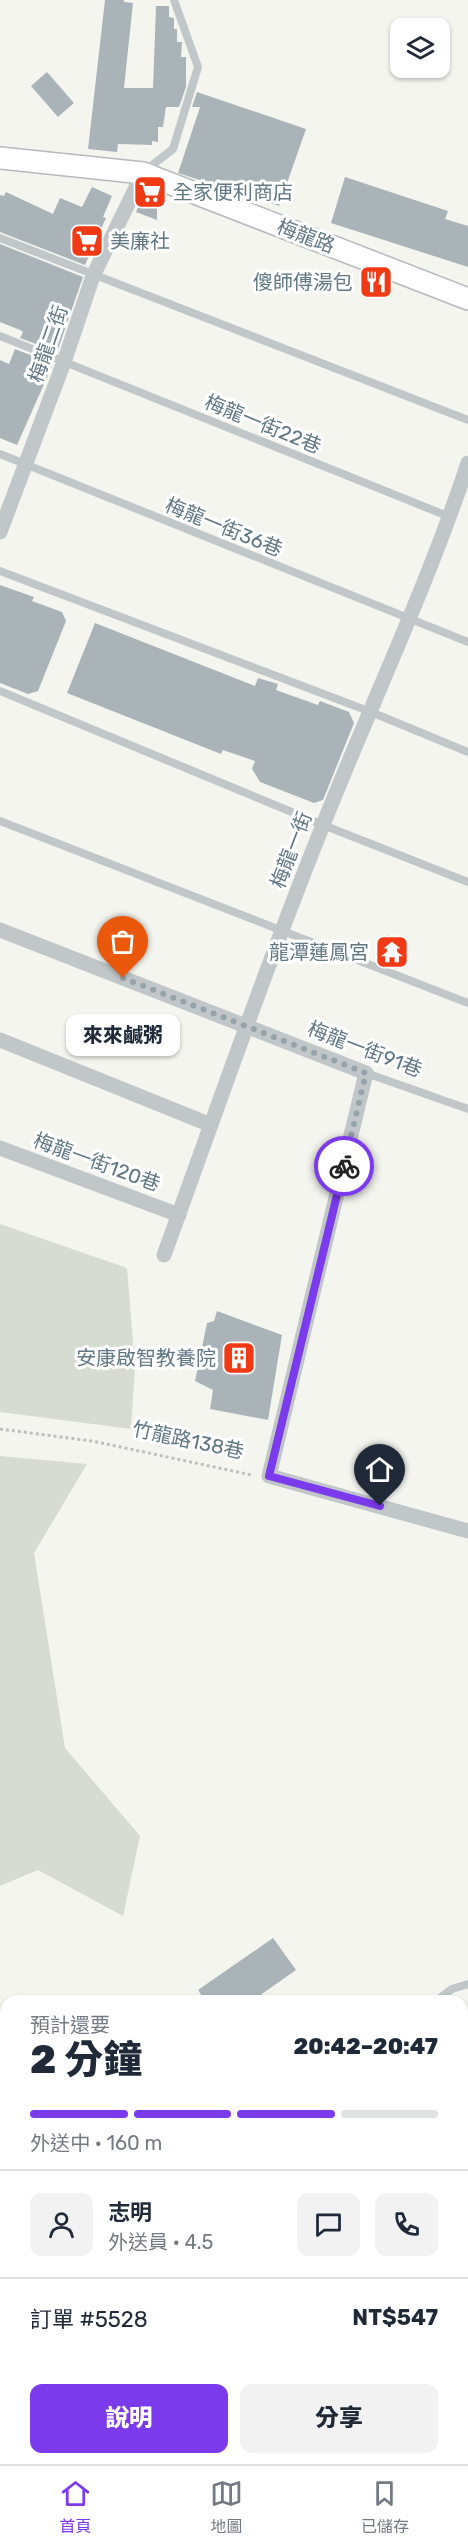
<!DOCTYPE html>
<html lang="zh-TW">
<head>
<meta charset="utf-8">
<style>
	body { margin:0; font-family:Rubik,"Noto Sans TC",sans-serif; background:#f2f2f3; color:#1f2937; height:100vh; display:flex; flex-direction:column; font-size:22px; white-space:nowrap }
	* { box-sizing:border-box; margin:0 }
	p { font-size:20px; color:#747a83 }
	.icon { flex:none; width:33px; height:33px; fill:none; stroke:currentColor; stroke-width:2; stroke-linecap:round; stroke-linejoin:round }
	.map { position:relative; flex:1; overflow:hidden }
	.sheet { position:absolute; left:0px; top:1995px; width:468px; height:470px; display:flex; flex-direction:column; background:#fff; border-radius:18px 18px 0 0; box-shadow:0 2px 4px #0004 }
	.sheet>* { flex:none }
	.controls { position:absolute; left:390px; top:18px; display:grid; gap:12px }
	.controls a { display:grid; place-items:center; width:60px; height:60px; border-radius:12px; background:#fff; box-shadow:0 2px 4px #0004; font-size:30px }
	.pin { position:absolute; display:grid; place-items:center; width:51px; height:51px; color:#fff; margin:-62px -26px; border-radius:50% 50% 50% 0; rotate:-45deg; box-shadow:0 0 6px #0007 }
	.pin .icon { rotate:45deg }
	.courier { position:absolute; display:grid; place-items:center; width:60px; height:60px; margin:-30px; border:4px solid #7c3aed; border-radius:50%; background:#fff; color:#222; box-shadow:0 2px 8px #0007 }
	.bubble { position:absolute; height:42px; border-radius:12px; background:#fff; box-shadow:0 2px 4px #0004; font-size:20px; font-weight:800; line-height:42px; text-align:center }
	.head em { font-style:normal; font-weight:800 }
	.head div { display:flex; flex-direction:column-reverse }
	.head { display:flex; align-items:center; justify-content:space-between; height:102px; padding:0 30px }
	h1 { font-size:39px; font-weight:800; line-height:45px }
	.bar { display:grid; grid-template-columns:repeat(4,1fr); gap:9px 6px; align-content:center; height:72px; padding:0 30px }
	.bar i { height:8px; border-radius:4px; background:#e0e1e3 }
	.bar .on { background:#7c3aed }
	.bar p { grid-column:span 4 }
	.line { display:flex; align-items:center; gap:15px; padding:0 30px; border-top:2px solid #e0e1e3 }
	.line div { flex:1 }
	.round { display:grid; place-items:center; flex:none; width:63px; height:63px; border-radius:12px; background:#f2f2f3 }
	.action { display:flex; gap:12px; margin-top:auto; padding:12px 30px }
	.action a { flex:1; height:69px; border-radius:12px; background:#7c3aed; color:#fff; font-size:24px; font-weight:800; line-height:69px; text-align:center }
	.action a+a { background:#f2f2f3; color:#1f2937 }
	.tab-bar { display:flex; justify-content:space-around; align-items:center; height:84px; border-top:2px solid #e0e1e3; background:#fff; font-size:16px; color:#747a83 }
	.tab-bar a { display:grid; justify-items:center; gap:3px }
	.tab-bar .on { color:#7c3aed }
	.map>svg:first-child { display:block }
</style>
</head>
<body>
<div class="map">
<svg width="468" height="2464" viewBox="0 0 468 2464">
	<rect width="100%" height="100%" fill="#f5f5f0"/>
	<g fill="#d6dcd1">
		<polygon points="0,1224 127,1268 135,1367 131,1429 0,1412"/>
		<polygon points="0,1456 87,1464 34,1553 65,1748 140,1836 123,1916 38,1870 0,1886"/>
		<polygon points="0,2117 6,2128 6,2458 94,2459 97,2464 0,2464"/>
		<polygon points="468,2347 468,2464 333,2464 338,2458 462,2458 462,2351"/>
	</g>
	<g fill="#aab4b8">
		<polygon points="105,0 124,0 124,2 133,3 124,88 153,88 156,6 169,6 169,17 174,18 174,29 177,29 177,42 182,42 181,57 186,57 186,87 179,107 166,107 163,127 158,127 158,142 152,141 152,145 118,144 117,152 88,149"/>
		<polygon points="47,72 74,103 58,117 31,86"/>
		<polygon points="197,92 306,129 279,206 178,173 200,107 192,107"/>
		<polygon points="345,177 448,211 445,219 468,226 468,267 331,223"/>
		<polygon points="92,187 112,196 103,217 106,218 85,265 0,232 0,195 4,196 6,192 53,214 60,198 82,207"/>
		<polygon points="147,188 157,192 157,220 136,212"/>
		<polygon points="0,244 83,277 57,352 20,338 23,332 20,330 0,322"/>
		<polygon points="15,349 53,364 17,445 0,438 0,360 9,364"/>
		<polygon points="0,585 34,597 32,601 62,612 66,621 38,691 28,694 0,683"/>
		<polygon points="95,623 255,686 258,678 278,684 276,690 318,705 320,701 349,712 354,723 323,800 314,803 260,782 252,769 255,761 223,750 221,754 67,693"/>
		<polygon points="388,935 408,942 397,969 377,961"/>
		<polygon points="217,1311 282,1335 268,1420 210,1409 213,1390 195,1381 207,1323 214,1321"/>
		<polygon points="273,1938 296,1970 252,2001 205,2001 198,1990"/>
	</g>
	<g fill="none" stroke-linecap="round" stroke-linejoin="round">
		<g stroke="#b3babd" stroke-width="24">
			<polyline id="secondary" points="0,158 143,173 468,299"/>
		</g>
		<polyline stroke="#bdbfc1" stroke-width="3" stroke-dasharray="3 3" stroke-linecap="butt" points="0,1429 92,1441 252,1475"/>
		<g stroke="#c1c6c9" stroke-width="8">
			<polyline points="146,170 173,149 198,67 174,0"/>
			<polyline points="0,238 468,420"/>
			<polyline points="0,336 450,517"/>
			<polyline points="0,454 468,642"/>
			<polyline points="0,571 371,712 468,752"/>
			<polyline points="0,691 323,825 468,882"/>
			<polyline points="0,821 468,1003"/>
			<polyline points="366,1073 468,1109"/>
			<polyline points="436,2001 452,1989 468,1984"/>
		</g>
		<g stroke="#c1c6c9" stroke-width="15">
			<polyline points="0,532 64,362 93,276 143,173"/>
			<polyline points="0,930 366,1073 269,1476 468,1531"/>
			<polyline points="0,1040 211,1125"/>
			<polyline points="0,1148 179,1215"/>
			<path d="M164,1255c52,-143 102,-288 159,-430 48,-121 104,-238 145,-362"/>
		</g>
		<use href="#secondary" stroke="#fff" stroke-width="21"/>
	</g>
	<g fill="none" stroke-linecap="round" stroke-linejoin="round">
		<polyline stroke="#95a3aa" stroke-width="6" stroke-dasharray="0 10.8" points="123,978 366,1073 344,1166"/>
		<polyline stroke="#7c3aed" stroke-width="8" points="344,1166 269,1476 380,1506"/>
	</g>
	<defs>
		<g id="supermarket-square" transform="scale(1.725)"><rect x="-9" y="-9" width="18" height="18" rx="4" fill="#f03a15" stroke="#fff"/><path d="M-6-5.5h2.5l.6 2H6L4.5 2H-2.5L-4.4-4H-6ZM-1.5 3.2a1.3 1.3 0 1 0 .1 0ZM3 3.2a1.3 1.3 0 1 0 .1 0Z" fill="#fff"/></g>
		<g id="restaurant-square" transform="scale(1.725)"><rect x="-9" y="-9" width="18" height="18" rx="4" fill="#f03a15" stroke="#fff"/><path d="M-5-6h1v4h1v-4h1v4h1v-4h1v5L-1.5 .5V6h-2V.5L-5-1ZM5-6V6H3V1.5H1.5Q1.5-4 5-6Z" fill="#fff"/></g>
		<g id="temple-square" transform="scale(1.725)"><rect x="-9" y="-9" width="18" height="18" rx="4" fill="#f03a15" stroke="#fff"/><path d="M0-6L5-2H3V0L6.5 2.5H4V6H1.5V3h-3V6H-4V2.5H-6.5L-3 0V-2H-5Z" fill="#fff"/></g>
		<g id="building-square" transform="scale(1.725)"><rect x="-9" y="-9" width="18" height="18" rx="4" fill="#f03a15" stroke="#fff"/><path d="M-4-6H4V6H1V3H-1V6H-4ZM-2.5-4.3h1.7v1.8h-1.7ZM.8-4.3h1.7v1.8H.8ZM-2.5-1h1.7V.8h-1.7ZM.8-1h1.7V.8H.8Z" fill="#fff"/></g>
	</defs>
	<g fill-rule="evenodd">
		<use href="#supermarket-square" x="150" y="192"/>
		<use href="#supermarket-square" x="87" y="241"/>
		<use href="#restaurant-square" x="376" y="282"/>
		<use href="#temple-square" x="392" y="952"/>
		<use href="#building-square" x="239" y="1358"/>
	</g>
	<g text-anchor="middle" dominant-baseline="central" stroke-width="6" stroke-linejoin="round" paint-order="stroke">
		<g font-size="20" fill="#617784" stroke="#fff" text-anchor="end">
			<text x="173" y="192" text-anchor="start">全家便利商店</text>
			<text x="110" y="241" text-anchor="start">美廉社</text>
			<text x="353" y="282">傻師傅湯包</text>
			<text x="369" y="952">龍潭蓮鳳宮</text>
			<text x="216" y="1358">安康啟智教養院</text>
		</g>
		<g font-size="20" fill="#617784" stroke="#fff">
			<text transform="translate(306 236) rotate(21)">梅龍路</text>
			<text transform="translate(48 344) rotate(-71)">梅龍二街</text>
			<text transform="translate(263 424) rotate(22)">梅龍一街22巷</text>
			<text transform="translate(224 527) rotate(22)">梅龍一街36巷</text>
			<text transform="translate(291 850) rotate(-69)">梅龍一街</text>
			<text transform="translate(365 1049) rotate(21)">梅龍一街91巷</text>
			<text transform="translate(97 1162) rotate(20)">梅龍一街120巷</text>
			<text transform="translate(188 1440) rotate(12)">竹龍路138巷</text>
		</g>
	</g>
</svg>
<div class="controls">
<a><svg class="icon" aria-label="layers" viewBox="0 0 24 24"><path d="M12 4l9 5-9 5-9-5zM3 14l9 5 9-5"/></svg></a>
</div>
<div class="pin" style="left:123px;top:978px;background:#ea580c"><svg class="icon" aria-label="bag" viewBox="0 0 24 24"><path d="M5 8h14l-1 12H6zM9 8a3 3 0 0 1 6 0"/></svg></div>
<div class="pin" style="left:380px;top:1506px;background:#1f2937"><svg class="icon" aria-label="home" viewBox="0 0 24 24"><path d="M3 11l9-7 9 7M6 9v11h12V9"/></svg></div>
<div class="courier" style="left:344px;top:1166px"><svg class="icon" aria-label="bike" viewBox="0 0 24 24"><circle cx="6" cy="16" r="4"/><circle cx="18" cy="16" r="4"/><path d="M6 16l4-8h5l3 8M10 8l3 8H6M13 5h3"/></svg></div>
<div class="bubble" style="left:66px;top:1014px;width:114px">來來鹹粥</div>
<section class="sheet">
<div class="head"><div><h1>2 分鐘</h1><p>預計還要</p></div><em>20:42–20:47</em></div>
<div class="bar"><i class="on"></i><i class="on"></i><i class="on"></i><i></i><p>外送中 · 160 m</p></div>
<div class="line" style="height:108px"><a class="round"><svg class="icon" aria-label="person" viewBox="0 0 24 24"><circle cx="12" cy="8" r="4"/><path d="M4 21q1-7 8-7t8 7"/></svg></a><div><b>志明</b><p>外送員 · 4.5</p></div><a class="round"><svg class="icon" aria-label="chat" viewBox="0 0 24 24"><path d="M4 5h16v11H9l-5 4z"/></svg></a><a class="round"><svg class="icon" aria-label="phone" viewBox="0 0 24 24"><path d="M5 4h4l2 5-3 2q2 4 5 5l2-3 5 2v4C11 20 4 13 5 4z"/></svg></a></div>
<div class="line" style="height:78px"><div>訂單 #5528</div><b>NT$547</b></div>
<div class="action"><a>說明</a><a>分享</a></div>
</section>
</div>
<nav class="tab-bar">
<a class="on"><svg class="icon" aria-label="home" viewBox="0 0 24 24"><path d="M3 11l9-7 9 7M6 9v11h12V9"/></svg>首頁</a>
<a><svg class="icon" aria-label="map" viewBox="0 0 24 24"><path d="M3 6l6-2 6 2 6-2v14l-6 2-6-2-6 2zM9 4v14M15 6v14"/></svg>地圖</a>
<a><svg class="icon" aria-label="saved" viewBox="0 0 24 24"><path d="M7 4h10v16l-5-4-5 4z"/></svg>已儲存</a>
</nav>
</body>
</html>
